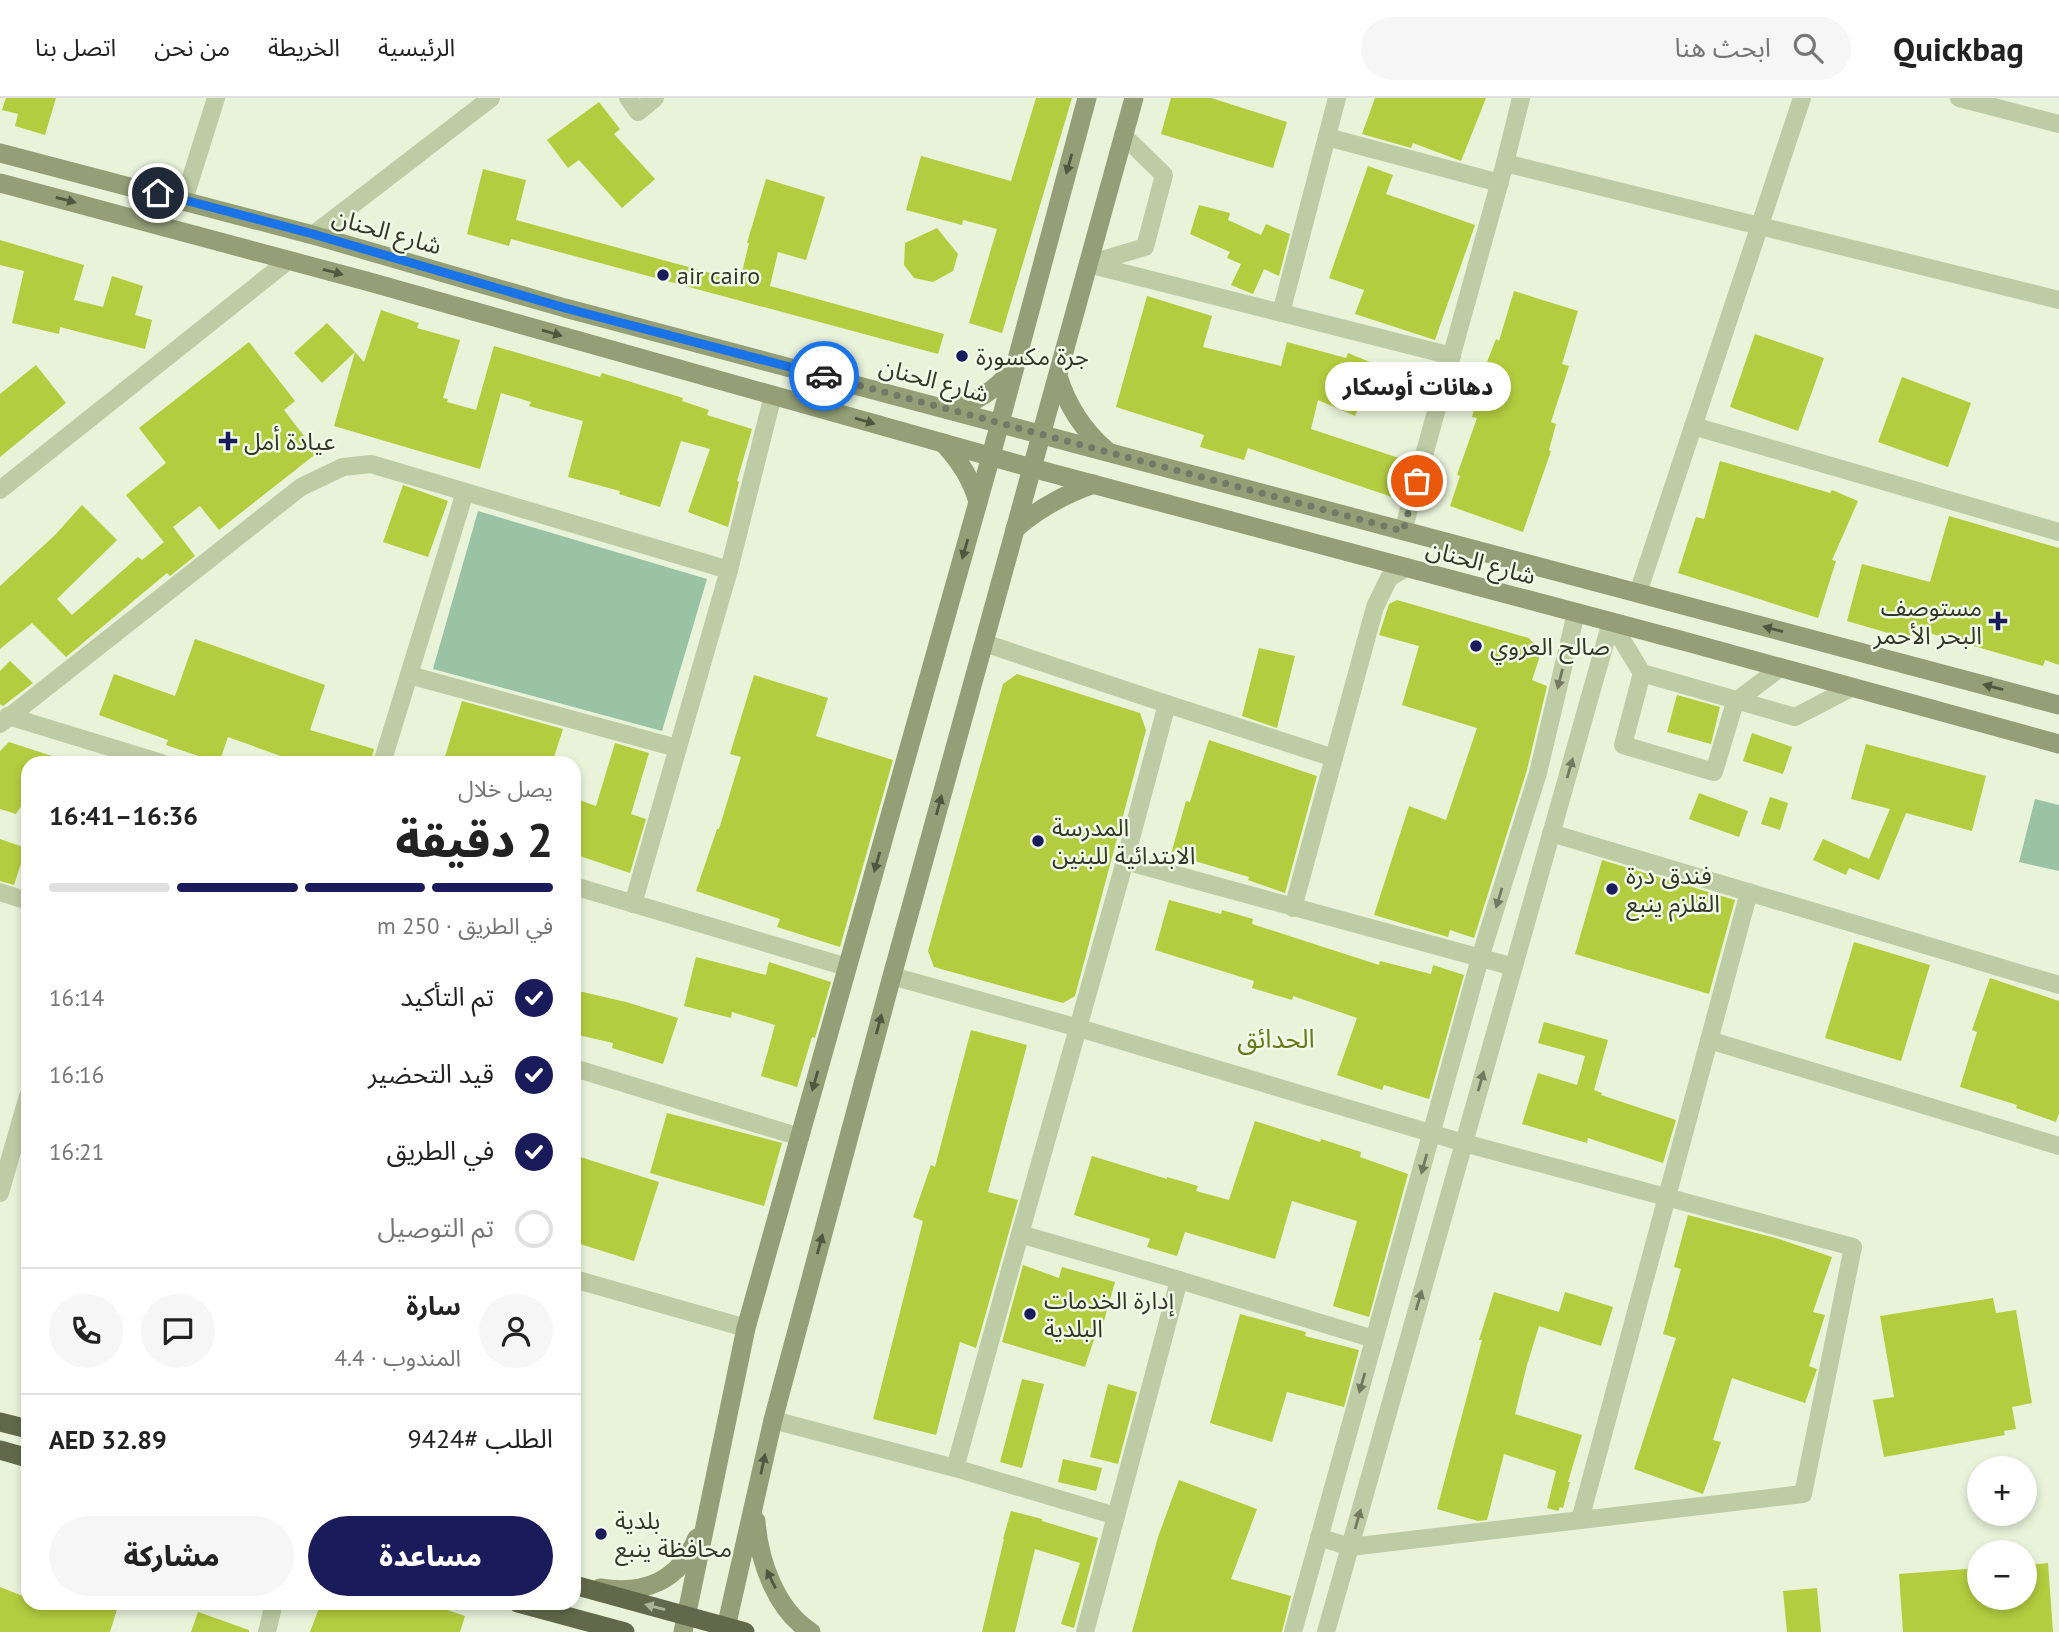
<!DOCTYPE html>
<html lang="ar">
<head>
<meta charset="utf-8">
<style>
	body { margin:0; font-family:"PT Sans","Noto Sans Arabic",sans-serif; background:#f6f6f6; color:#222; direction:rtl; height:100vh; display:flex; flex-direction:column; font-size:26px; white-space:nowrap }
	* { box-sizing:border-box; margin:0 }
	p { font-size:23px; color:#767676 }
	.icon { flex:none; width:38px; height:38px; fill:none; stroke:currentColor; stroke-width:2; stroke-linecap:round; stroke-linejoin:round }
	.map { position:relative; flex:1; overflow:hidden; direction:ltr }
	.details { position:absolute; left:21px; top:658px; width:560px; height:854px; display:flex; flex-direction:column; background:#fff; border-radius:21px; box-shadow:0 4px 10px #0003; direction:rtl }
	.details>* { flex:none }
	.buttons { position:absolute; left:1967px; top:1358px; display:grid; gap:14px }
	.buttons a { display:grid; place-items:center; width:70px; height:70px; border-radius:50%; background:#fff; box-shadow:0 4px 10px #0003; font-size:35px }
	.pin { position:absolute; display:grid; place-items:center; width:60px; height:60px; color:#fff; margin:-30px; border:4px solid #fff; border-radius:50%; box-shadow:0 2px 7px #0007 }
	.courier { position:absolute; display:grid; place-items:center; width:70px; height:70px; margin:-35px; border:5px solid #1a73e8; border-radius:50%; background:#fff; color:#222; box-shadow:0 2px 9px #0007 }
	.bubble { position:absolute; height:49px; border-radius:24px; background:#fff; box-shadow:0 4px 10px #0003; font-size:23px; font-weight:800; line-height:49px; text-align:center; direction:rtl }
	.headline em { font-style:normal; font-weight:800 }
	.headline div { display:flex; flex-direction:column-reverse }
	.headline { display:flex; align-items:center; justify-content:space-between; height:119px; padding:0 28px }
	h1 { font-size:46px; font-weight:800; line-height:52px }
	.bar { display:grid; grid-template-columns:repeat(4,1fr); gap:10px 7px; align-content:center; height:84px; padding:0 28px }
	.bar i { height:9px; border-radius:5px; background:#e0e0e0 }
	.bar .on { background:#1a1b5b }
	.bar p { grid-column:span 4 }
	.line { display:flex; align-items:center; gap:18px; padding:0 28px; border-top:2px solid #e0e0e0 }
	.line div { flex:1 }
	.round { display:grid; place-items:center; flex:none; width:74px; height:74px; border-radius:37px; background:#f6f6f6 }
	ol { padding:0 28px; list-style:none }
	li { display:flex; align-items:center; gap:21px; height:77px }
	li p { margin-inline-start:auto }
	li .icon { padding:7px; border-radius:50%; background:#1a1b5b; color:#fff; stroke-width:4 }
	li:last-child { color:#767676 }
	li i { width:38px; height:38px; border:4px solid #e0e0e0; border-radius:50% }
	.cta { display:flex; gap:14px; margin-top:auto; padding:14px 28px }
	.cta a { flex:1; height:80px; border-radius:42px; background:#1a1b5b; color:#fff; font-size:28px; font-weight:800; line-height:80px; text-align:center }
	.cta a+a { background:#f6f6f6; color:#222 }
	header { display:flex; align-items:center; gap:42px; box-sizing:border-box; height:98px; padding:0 35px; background:#fff; border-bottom:2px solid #e0e0e0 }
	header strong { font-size:33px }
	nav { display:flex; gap:38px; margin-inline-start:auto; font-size:24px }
	.search { width:490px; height:63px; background:#f6f6f6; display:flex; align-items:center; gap:18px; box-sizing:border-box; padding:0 24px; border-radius:38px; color:#767676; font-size:26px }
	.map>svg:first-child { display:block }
</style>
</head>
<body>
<header>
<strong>Quickbag</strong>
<div class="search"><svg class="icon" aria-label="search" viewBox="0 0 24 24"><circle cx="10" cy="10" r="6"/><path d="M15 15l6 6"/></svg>ابحث هنا</div>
<nav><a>الرئيسية</a><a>الخريطة</a><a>من نحن</a><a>اتصل بنا</a></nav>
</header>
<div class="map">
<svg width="2059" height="1534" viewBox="0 0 2059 1534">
	<rect width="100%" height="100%" fill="#e8f3da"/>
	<g fill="#99c3a4">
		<polygon points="478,413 707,481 662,633 433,571"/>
		<polygon points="2035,701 2059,707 2059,773 2019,764"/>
	</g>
	<g fill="#b4cc3f">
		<polygon points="6,0 56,0 45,37 15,28 18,16 2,12"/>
		<polygon points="1036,0 1072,0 1002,235 969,225 997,131 963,122 962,127 906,112 921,58 1011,83"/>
		<polygon points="1171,0 1211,0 1287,24 1273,70 1161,36"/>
		<polygon points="1375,0 1486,0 1461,63 1413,45 1411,50 1362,36"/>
		<polygon points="599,4 620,31 614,36 655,81 622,110 579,62 568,70 547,42"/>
		<polygon points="1368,68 1393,77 1386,96 1475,127 1435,242 1355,216 1364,192 1329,180"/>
		<polygon points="483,71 526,82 516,122 740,183 749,145 747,145 766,81 825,99 806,162 778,154 770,188 944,236 938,256 511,141 509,148 467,136"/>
		<polygon points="1199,107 1230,115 1228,122 1261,137 1266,126 1290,136 1279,178 1264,171 1253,196 1231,187 1241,166 1227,160 1230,154 1190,136"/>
		<polygon points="937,130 958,156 953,173 933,184 914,180 904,167 905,145"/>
		<polygon points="0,142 84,167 74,202 103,209 112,178 143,188 135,217 152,222 145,251 60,229 59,236 12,225 24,173 0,167"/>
		<polygon points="1514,193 1578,213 1562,266 1569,268 1551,324 1556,326 1549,352 1551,353 1523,434 1450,408 1460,378 1457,377 1477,320 1472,319 1479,293 1476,292 1496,241 1499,243"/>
		<polygon points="1147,198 1212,218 1203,249 1281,268 1287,244 1346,260 1348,255 1377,267 1355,318 1318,302 1311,331 1408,363 1395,400 1248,350 1244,362 1200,349 1204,337 1116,309"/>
		<polygon points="381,212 419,225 417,230 460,242 443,300 448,301 447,304 476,312 494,248 600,279 602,275 683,300 682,303 709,312 707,317 752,331 737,383 739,384 728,429 688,414 710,351 681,343 660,409 619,396 620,393 568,379 583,323 529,308 531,304 501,295 480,371 334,328 355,254 364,264"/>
		<polygon points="327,225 355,254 322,285 294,255"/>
		<polygon points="1755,236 1824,260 1798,333 1730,309"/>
		<polygon points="249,244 295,303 284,312 317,355 219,432 200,408 173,429 195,458 170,478 167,475 66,559 32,525 0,551 0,488 55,437 82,407 117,442 57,501 72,517 138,459 142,462 164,444 126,397 166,365 139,330"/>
		<polygon points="1384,264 1434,279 1430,295 1379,280"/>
		<polygon points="36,267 66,305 0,359 0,296"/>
		<polygon points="1902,279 1971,305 1948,369 1878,344"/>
		<polygon points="1720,363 1830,395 1832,392 1858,403 1832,462 1836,463 1818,520 1678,475 1696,419 1704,421"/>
		<polygon points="403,387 448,403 428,459 383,444"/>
		<polygon points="1949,418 2059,450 2059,567 2045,562 2043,568 1912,530 1909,541 1847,523 1862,466 1930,484"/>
		<polygon points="1397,502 1529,540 1541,555 1532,582 1547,588 1527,672 1474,840 1450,832 1448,839 1374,817 1409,708 1446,722 1477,630 1402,607 1419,548 1379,537 1389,506"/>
		<polygon points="195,541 325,587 310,632 374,651 370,665 300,665 228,639 219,665 166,647 168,642 99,617 114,576 175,598"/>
		<polygon points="1259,550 1295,558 1277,630 1242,618"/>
		<polygon points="10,563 33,585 3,608 0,606 0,573"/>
		<polygon points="1017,576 1140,615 1146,632 1075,898 1063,905 934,869 928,853 1003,586"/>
		<polygon points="754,577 828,600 816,638 893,662 840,849 777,829 780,821 696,793 717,731 719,731 741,659 730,656"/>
		<polygon points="1677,597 1720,609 1711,646 1667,634"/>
		<polygon points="462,603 563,631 552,665 443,665"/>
		<polygon points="1752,635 1792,649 1783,676 1743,663"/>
		<polygon points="1209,642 1317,678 1285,795 1248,782 1249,779 1171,756 1186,703 1190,704"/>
		<polygon points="9,644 64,662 63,665 28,665 28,698 16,716 0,711 0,653"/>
		<polygon points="615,645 649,655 631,716 646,721 630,775 574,756 574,700 596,708"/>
		<polygon points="1866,646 1986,678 1972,733 1906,715 1879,782 1849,770 1846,777 1813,762 1823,741 1869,761 1890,711 1851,701"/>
		<polygon points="1699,695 1748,713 1739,739 1689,721"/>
		<polygon points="1770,699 1788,705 1780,732 1761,726"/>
		<polygon points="0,741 26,750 14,787 0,783"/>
		<polygon points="1602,762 1735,802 1709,896 1575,856"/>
		<polygon points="1169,802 1221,816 1222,812 1253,821 1252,826 1379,867 1380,863 1431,876 1433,867 1464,877 1429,1001 1384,987 1382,992 1337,977 1357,920 1293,898 1292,902 1252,890 1254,883 1155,852"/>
		<polygon points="1854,844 1930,867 1901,963 1825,940"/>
		<polygon points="696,859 766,877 769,864 831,884 815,940 812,939 797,989 761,978 775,927 732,914 731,920 684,908"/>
		<polygon points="1990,880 2059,903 2059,1015 2056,1024 2016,1010 2017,1007 1960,989 1977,934 1972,932"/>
		<polygon points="574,892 626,904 678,920 663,966 612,950 613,945 574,936"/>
		<polygon points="1544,924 1608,942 1594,992 1602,995 1601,997 1676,1022 1663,1065 1588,1040 1587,1045 1522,1026 1538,975 1577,987 1585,958 1538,945"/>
		<polygon points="971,932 1027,947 988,1094 1018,1102 976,1250 960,1244 936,1337 873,1321 923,1123 913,1119 931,1067 935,1069"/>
		<polygon points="667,1015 782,1045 764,1108 650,1075"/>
		<polygon points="1255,1023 1320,1044 1321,1041 1361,1054 1360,1059 1408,1076 1369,1219 1333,1208 1357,1123 1292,1103 1275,1161 1185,1134 1177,1158 1147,1149 1150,1141 1074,1117 1092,1058 1167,1081 1167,1079 1198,1088 1196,1093 1229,1102"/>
		<polygon points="574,1057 659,1084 634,1163 574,1144"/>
		<polygon points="1688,1117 1779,1141 1832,1159 1813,1214 1825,1217 1809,1268 1817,1271 1805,1305 1732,1280 1713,1342 1721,1344 1703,1396 1634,1371 1676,1240 1663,1236 1681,1171 1674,1169"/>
		<polygon points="1023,1167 1059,1180 1062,1169 1115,1184 1102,1230 1098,1229 1085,1269 1002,1244"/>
		<polygon points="1494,1194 1559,1214 1565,1194 1613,1209 1601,1248 1539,1228 1527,1267 1515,1316 1582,1337 1568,1384 1570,1384 1563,1410 1560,1409 1558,1413 1547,1410 1556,1373 1504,1356 1487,1422 1478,1423 1437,1411 1482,1242 1479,1242"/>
		<polygon points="1993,1200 1996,1215 2016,1212 2032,1305 2012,1309 2016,1331 2004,1333 2005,1337 1884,1359 1873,1302 1894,1299 1880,1218"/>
		<polygon points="1240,1216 1306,1234 1305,1238 1359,1252 1344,1309 1287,1294 1272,1344 1210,1325"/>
		<polygon points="1022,1281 1044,1286 1022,1370 1000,1364"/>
		<polygon points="1108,1286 1137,1294 1118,1366 1090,1359"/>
		<polygon points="1063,1361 1102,1370 1096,1393 1058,1384"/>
		<polygon points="1179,1382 1257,1411 1231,1481 1291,1498 1282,1534 1132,1534 1158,1439"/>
		<polygon points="1011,1413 1042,1421 1042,1423 1098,1440 1074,1530 1061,1526 1080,1465 1035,1451 1015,1534 982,1534 1004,1441 1003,1441"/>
		<polygon points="2048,1465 2053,1534 1903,1534 1899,1476 1979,1470 1979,1500 2025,1500 2025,1467"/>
		<polygon points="0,1489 28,1500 28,1505 119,1505 110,1534 0,1534"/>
		<polygon points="1817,1490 1821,1534 1787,1534 1783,1493"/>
		<polygon points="321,1505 427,1505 465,1518 460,1534 310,1534"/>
		<polygon points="198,1514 249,1532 249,1534 191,1534"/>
	</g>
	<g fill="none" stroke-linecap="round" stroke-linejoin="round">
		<g stroke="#bdcca5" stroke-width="18">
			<polyline points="628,0 638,14 655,0"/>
			<polyline points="1959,0 2059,26"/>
			<polyline points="1123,37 1164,77 1145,149 1088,166 1452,258"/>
			<polyline points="1327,39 1500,85"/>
			<polyline points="1505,65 1521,0"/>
			<polyline points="184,102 216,0"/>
			<polyline points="313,137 491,0"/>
			<polyline points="1281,215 1337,0"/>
			<polyline points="1693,328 2059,434"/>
			<polyline points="0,392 289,162"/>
			<polyline points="1403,433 1505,65 2059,202"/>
			<polyline points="1638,495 1802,0"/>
			<polyline points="1611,524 1642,575 1795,619 1853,589"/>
			<polyline points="984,545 1167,606 1125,763 1514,869"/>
			<polyline points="1642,575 1623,647 1714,674 1735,604 1780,570"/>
			<polyline points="409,577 677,650"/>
			<polyline points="1167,606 1334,660"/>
			<polyline points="8,618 162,665"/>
			<polyline points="0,626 301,389 343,369 371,366 729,472"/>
			<polyline points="382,665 465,394"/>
			<polyline points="1551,735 2059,887"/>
			<polyline points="574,788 847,869"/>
			<polyline points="0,794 28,803"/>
			<polyline points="633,806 729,472 773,297"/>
			<polyline points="1293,810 1375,509 1389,480 1407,469"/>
			<polyline points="892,878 1079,930 1464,1045 1853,1149 1803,1396 1350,1449 1319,1439"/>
			<polyline points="1709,942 2059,1048"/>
			<polyline points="574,970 800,1039"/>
			<polyline points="0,1095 28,998"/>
			<polyline points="1020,1136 1125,763"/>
			<polyline points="574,1181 746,1230"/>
			<polyline points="773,1322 955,1370 1116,1418"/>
			<polyline points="955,1370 1020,1136 1179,1182"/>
			<polyline points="1580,1422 1749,794"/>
			<polyline points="267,1534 274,1505"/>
			<polyline points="1085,1534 1179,1182 1374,1241"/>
			<polyline points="1293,1534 1480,860 1538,675 1576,515"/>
			<polyline points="1326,1534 1611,524"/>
		</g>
		<g stroke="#949f77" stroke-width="19">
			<polyline points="0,55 313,137 565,210 2059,607"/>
			<polyline points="0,85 366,183 1032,370 1687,544 2059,646"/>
			<path d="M1058,278c9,29 25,54 48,74"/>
			<path d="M951,312c24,-7 45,-21 61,-40"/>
			<path d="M943,345c16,17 29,37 35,59"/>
			<path d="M1015,431c23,-20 50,-35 79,-45"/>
			<path d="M756,1423c3,40 20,89 55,111"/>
			<path d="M600,1490c45,7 79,-7 97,-50"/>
			<polyline points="683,1534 746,1230 991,358 1087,0"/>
			<polyline points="725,1534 773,1322 892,878 1134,0"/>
		</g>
		<g stroke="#62694a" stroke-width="19">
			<polyline points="0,1324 28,1331"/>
			<polyline points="0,1352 28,1360"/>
			<polyline points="574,1487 745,1534"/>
			<polyline points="518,1505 625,1534"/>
		</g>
	</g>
	<defs><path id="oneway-solid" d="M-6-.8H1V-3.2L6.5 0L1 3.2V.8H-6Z" transform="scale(1.75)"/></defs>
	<g fill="#50563f">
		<use href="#oneway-solid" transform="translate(1069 66) rotate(106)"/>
		<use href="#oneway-solid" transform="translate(66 102) rotate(15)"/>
		<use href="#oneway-solid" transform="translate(333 174) rotate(15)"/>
		<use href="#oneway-solid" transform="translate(552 235) rotate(16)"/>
		<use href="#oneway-solid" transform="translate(865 323) rotate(16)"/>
		<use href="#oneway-solid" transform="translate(965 451) rotate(106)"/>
		<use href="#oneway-solid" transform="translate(1773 531) rotate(-165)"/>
		<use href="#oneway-solid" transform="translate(1993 589) rotate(-165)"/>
		<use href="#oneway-solid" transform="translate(939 707) rotate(-75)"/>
		<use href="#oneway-solid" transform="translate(877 764) rotate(106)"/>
		<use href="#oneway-solid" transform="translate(879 926) rotate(-75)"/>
		<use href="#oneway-solid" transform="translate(815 983) rotate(106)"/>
		<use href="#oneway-solid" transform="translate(820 1146) rotate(-75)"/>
		<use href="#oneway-solid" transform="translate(763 1366) rotate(-78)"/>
		<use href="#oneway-solid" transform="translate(771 1481) rotate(-116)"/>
	</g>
	<g fill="#717a60">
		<use href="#oneway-solid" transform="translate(1560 581) rotate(104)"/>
		<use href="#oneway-solid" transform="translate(1570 670) rotate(-74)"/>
		<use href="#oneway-solid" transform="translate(1499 800) rotate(107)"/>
		<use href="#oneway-solid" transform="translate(1481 983) rotate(-74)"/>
		<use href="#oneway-solid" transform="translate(1424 1066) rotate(106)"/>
		<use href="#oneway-solid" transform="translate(1419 1202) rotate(-74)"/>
		<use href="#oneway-solid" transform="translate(1362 1285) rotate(106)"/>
		<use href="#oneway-solid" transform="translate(1358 1421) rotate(-74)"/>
	</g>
	<use fill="#aab298" href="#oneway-solid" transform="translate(655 1509) rotate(-165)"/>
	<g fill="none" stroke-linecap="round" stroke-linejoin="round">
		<polyline stroke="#727966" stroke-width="7" stroke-dasharray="0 12.6" points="824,278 1403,433 1417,383"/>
		<polyline stroke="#1a73e8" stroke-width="9" points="158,95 313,136 565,210 824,278"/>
	</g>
	<g fill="#1a1b5b" stroke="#f1fae7" stroke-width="2.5">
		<circle cx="663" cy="177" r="7"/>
		<circle cx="962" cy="258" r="7"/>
		<path d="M224.5 332.5h7v7h7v7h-7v7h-7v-7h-7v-7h7z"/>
		<path d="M1994.5 512.5h7v7h7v7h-7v7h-7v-7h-7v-7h7z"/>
		<circle cx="1476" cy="548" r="7"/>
		<circle cx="1038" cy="743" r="7"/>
		<circle cx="1612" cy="791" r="7"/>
		<circle cx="1030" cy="1216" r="7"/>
		<circle cx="601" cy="1436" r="7"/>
	</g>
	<g text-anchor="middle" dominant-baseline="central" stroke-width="5" stroke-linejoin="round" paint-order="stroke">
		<g font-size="24" fill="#333727" stroke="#f1fae7">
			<text transform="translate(387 133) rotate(16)">شارع الحنان</text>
			<text transform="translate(934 282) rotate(15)">شارع الحنان</text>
			<text transform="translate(1481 464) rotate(15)">شارع الحنان</text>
		</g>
		<g font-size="24" fill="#333727" stroke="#f1fae7" text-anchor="start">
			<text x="677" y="177">air cairo</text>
			<text x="976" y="258">جرة مكسورة</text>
			<text x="244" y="343">عيادة أمل</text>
			<text x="1982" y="509" text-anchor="end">مستوصف<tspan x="1982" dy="28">البحر الأحمر</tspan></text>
			<text x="1490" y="548">صالح العروي</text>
			<text x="1052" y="729">المدرسة<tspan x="1052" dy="28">الابتدائية للبنين</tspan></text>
			<text x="1626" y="777">فندق درة<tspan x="1626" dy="28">القلزم ينبع</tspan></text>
			<text x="1044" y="1202">إدارة الخدمات<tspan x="1044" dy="28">البلدية</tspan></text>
			<text x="615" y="1422">بلدية<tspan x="615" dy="28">محافظة ينبع</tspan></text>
		</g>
		<g font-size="26" fill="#69781a" stroke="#f1fae7">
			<text x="1276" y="940">الحدائق</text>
		</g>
	</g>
</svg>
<div class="buttons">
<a>+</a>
<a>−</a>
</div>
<div class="pin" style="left:1417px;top:383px;background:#ea580c"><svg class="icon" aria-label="bag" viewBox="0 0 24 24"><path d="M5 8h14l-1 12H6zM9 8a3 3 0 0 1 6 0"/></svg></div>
<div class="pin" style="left:158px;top:95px;background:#1f2937"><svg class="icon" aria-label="home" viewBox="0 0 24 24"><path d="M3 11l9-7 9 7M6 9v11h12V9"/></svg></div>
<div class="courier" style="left:824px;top:278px"><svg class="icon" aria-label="car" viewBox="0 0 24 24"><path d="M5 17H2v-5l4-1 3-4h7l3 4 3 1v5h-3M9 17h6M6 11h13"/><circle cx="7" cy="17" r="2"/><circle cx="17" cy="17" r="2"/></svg></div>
<div class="bubble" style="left:1325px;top:264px;width:186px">دهانات أوسكار</div>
<section class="details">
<div class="headline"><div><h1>2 دقيقة</h1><p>يصل خلال</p></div><em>16:36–16:41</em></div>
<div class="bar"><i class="on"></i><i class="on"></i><i class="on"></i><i></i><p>في الطريق · 250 m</p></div>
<ol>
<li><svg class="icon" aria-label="check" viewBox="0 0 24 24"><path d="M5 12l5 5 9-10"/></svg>تم التأكيد<p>16:14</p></li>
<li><svg class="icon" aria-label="check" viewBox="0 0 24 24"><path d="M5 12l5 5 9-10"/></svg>قيد التحضير<p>16:16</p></li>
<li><svg class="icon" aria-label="check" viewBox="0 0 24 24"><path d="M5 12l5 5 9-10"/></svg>في الطريق<p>16:21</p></li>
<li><i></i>تم التوصيل</li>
</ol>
<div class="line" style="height:126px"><a class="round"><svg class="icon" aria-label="person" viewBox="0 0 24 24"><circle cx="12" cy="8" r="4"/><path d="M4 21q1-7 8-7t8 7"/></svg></a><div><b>سارة</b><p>المندوب · 4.4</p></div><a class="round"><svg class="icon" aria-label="chat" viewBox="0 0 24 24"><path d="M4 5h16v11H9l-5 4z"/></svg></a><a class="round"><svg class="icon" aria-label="phone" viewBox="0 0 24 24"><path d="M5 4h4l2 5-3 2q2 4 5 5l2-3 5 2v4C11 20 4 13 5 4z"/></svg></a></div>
<div class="line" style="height:91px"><div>الطلب #9424</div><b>AED 32.89</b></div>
<div class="cta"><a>مساعدة</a><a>مشاركة</a></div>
</section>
</div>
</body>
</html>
